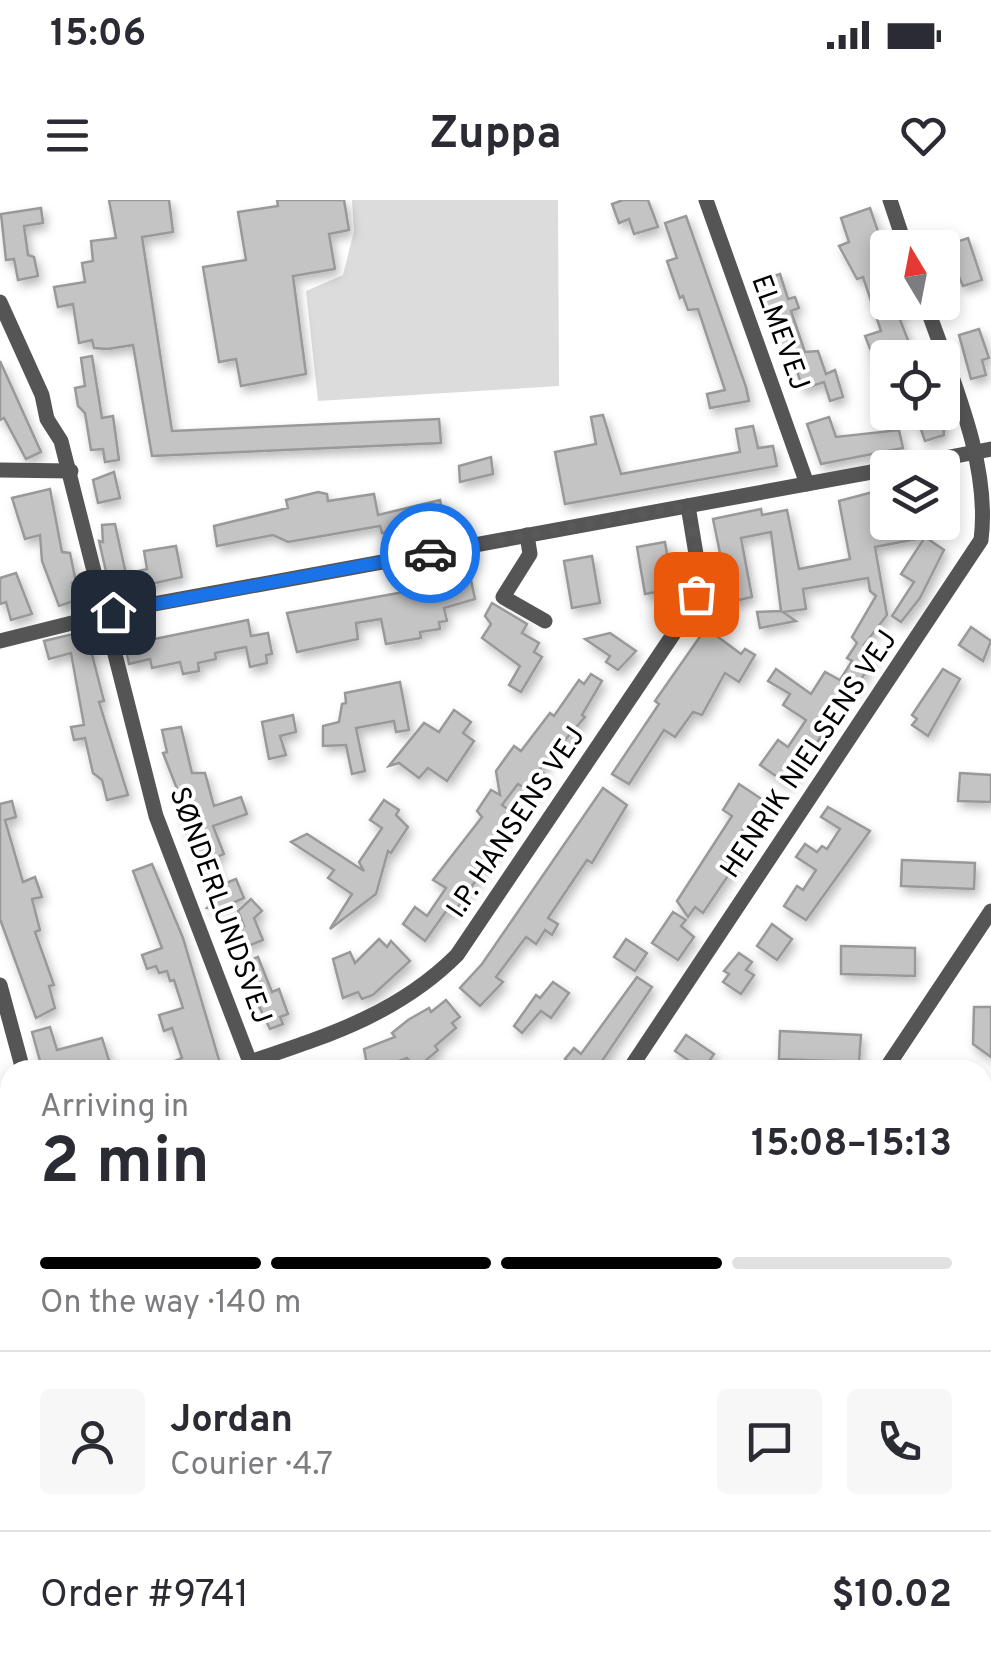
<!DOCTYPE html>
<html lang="en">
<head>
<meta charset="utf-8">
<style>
	body { margin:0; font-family:Overpass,sans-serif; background:#f7f7f7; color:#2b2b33; height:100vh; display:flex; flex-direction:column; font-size:38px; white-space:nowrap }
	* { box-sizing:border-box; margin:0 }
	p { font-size:32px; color:#7c7c81 }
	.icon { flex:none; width:55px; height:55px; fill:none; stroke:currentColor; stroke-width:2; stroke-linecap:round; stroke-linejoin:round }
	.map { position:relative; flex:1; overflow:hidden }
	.details { position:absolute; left:0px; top:860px; width:992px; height:620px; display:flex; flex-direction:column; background:#fff; border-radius:30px 30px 0 0; box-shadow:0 5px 15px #0003 }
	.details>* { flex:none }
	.needle { width:65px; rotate:350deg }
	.buttons { position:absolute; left:870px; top:30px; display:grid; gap:20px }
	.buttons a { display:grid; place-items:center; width:90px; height:90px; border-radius:10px; background:#fff; box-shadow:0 5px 15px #0003; font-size:50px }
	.pin { position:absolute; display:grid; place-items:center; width:85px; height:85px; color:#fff; margin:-42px; border-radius:20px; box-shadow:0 5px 15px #0006 }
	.courier { position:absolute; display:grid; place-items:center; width:100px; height:100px; margin:-50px; border:8px solid #1a73e8; border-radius:50%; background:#fff; color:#222; box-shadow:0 2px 12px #0007 }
	.head em { font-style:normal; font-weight:700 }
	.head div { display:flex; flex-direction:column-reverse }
	.head { display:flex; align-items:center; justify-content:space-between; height:170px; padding:0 40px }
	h1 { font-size:65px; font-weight:700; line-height:75px }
	.bar { display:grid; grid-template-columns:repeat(4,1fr); gap:15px 10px; align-content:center; height:120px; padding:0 40px }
	.bar i { height:12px; border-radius:8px; background:#e1e1e2 }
	.bar .selected { background:#000 }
	.bar p { grid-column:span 4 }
	.line { display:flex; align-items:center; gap:25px; padding:0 40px; border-top:2px solid #e1e1e2 }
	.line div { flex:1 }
	.round { display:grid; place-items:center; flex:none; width:105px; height:105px; border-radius:10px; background:#f7f7f7 }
	.status { display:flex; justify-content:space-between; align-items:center; height:70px; padding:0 50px; background:#fff; direction:ltr }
	.status svg { height:28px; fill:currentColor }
	header { display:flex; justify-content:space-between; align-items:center; height:130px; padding:0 40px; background:#fff; font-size:45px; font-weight:700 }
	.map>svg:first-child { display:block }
</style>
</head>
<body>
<div class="status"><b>15:06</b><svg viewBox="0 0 49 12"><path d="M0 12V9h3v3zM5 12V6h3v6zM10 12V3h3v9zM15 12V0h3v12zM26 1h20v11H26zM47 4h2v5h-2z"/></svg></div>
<header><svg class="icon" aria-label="menu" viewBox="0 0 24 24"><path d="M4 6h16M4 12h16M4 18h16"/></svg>Zuppa<svg class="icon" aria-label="heart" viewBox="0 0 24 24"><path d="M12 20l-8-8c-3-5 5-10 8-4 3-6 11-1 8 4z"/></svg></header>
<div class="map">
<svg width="991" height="1480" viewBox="0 0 991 1480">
	<defs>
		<pattern id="park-dots" width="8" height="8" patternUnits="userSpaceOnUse" patternTransform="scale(2.5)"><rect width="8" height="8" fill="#dcdcdc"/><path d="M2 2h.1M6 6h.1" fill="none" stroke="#bbb" stroke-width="1.8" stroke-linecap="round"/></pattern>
		<filter id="shadow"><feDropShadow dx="3.5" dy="5.5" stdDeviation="5" flood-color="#0004"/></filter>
	</defs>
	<rect width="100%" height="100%" fill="#fff"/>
	<polygon fill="#dcdcdc" points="352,0 558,0 559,186 318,201 306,91 343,75 354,31"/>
	<polygon fill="url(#park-dots)" points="317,1470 531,1480 318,1480"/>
	<g fill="#c4c4c4" stroke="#999" stroke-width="2.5" filter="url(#shadow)">
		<polygon points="109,0 169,0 173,32 142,37 172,231 439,219 441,243 152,256 133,145 108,149 94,148 92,140 79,143 73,104 58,107 54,87 85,82 82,63 93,61 91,41 116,38"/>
		<polygon points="277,0 344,0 349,30 329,34 335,69 293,76 306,174 241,186 236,159 219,162 203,67 246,60 238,12 278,6"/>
		<polygon points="623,0 648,0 658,27 634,34 629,19 619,23 612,4"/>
		<polygon points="41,8 43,23 24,26 28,55 34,57 38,76 18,80 14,59 6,60 1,14"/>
		<polygon points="870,8 883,46 875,49 879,62 872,86 888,81 888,102 914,102 915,106 897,112 915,158 888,158 888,164 877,166 865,136 881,131 863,77 857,79 839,46 849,42 841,18"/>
		<polygon points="686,16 746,187 749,201 710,208 707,194 725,190 698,109 688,110 683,96 680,98 667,61 677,58 665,23"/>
		<polygon points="968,38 982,80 963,86 945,46"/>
		<polygon points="780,74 788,99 795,97 799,108 791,111 805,152 818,151 826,174 835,170 843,197 830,201 824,182 803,189 786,139 778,141 757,81"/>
		<polygon points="979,129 989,158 982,160 986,175 971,179 959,135"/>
		<polygon points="92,156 102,218 113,216 119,260 105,262 103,249 91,250 85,213 78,206 75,188 85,186 81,158"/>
		<polygon points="0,161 41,252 26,259 4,218 0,220"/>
		<polygon points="915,212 942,212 944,235 925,241"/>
		<polygon points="603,215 621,274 740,252 736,229 753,226 758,248 773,246 777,266 565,304 555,252 596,244 591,217"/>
		<polygon points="829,217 836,237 899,230 903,248 821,264 807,224"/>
		<polygon points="491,257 493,274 460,282 459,266"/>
		<polygon points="114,272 120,298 98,303 93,280"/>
		<polygon points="888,288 888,331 925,325 927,337 875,347 887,415 864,445 876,453 858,485 851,493 844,488 828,510 835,515 789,585 760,565 778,540 788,547 806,520 783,505 790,494 768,481 776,469 811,494 825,472 840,480 852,461 847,458 857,443 852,437 876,396 870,391 868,378 803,389 806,409 783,412 796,421 760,428 757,412 781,411 771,332 741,338 752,397 730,402 713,319 761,309 762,315 787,310 799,369 850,359 839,301"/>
		<polygon points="50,289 62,352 70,353 76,382 72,383 77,400 59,406 42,361 40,335 25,339 12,298"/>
		<polygon points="318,292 327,294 328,301 374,294 378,315 440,300 444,321 389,332 382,333 380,326 288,342 273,335 217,346 214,326 288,308 286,300"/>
		<polygon points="115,324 126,374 147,369 144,351 176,346 182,377 111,393 99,341 103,342 102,325"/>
		<polygon points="925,337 944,350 920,398 901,422 892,416 914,382 901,374"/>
		<polygon points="665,342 673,389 645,394 637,347"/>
		<polygon points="592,356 600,403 572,408 564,361"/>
		<polygon points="16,373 32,414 11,420 6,402 0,404 0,378"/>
		<polygon points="471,380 475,399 444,408 447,421 439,422 440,429 420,432 421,438 386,444 381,419 356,423 358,439 297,452 287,413"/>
		<polygon points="492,403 527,424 522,433 539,443 534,452 542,457 521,492 509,485 520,466 482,438 491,424 485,416"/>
		<polygon points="248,420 251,436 268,433 272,454 266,455 267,463 250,467 246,447 215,453 216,459 198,463 199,471 183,474 180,462 152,468 150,459 129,464 125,445"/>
		<polygon points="971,427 991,441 983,461 959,445"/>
		<polygon points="706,428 741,454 745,449 755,455 739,482 725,473 702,515 693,512 675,537 664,530 629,584 612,574 659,504 655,501"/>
		<polygon points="86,431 104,501 99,502 128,595 107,600 102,580 93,573 85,538 74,540 71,527 84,525 71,453 49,459 44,441"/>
		<polygon points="610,433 636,451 618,470 606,462 610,456 585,439"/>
		<polygon points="943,469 960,479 928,536 912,525 917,519 912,515"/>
		<polygon points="591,474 602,481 582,515 585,517 540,569 547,577 535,595 518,584 502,605 519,617 453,714 447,710 425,741 403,724 415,707 427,716 446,688 433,680 482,617 477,611 491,590 500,595 496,571 514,546 521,551 550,513 554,516 579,480 584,484"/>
		<polygon points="400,482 409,530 396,532 394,521 356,528 365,571 352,574 346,545 323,546 323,526 339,522 342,504 346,503 345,493"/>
		<polygon points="454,510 471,522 463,533 474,541 447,581 428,568 419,578 399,563 389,566 424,523 439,532"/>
		<polygon points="293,515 296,532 280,536 286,555 269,559 262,522"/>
		<polygon points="181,527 192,573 205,573 214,606 241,597 247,614 213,626 224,654 214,658 224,684 236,679 244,698 217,710 207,708 213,701 180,617 177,600 181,599 163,553 167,552 162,530"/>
		<polygon points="960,573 991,575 991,602 958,601"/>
		<polygon points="739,584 763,600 739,635 744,638 738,647 744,652 703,713 695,707 688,717 677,701 732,616 723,610"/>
		<polygon points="603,588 627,605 592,663 587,660 548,718 558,724 552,735 545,730 536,744 526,737 496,777 503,782 480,806 460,788 482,764"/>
		<polygon points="384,600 399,610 396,615 408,627 391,653 388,651 376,694 330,729 352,694 328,678 334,670 291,642 307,634 364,671 359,662 382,628 370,620"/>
		<polygon points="12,601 16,617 5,620 23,682 35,677 42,697 32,699 40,730 35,732 54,785 49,786 55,808 36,818 0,719 0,604"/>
		<polygon points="828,607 870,631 806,720 784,706 797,686 803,690 816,670 796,657 805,644 817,652 822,646 827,649 840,629 821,617"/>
		<polygon points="902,660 975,663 974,689 901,686"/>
		<polygon points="152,664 183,738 222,870 154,870 182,858 172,828 164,831 159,815 183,808 174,780 170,781 167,771 159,773 156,766 147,769 142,755 162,748 133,671"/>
		<polygon points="251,699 262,711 254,718 263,740 243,748 235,730 244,726 238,711"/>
		<polygon points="673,712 686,720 681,726 694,737 678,760 652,743"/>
		<polygon points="772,724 792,739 777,760 757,746"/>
		<polygon points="379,739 387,747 391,741 410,761 373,795 362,799 358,792 343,798 333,759 350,752 355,763"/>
		<polygon points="626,739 647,753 635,771 614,757"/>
		<polygon points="841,746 915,748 915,776 841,774"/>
		<polygon points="739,753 752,762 746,770 754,775 741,794 723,782 729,774 724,771"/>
		<polygon points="258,757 272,792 279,789 288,814 280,817 283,824 270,829 239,765"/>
		<polygon points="637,777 652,787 596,870 577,870 565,859 574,848 581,854"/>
		<polygon points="553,782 569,793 551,818 541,811 522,833 514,826 536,795 540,798"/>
		<polygon points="446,800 460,817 452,823 456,828 435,846 438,850 425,861 428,864 417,870 407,858 385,866 386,870 368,870 364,849 395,837 392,833 408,820 429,808 431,812"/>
		<polygon points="974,807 991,807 991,857 973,844"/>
		<polygon points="50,827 57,850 102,838 111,867 42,868 32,832"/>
		<polygon points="780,831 861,835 859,862 779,859"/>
		<polygon points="686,835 714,854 703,870 681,870 688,860 675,851"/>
	</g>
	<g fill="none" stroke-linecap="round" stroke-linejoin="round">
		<g stroke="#555" stroke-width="15">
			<polyline points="706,0 807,284"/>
			<polyline points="890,0 906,48"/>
			<polyline points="0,102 42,195 47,219 61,241 156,616 253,870"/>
			<polyline points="893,268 991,249"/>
			<polyline points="0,270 71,271"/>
			<polyline points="527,335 530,354 503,397 545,421"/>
			<polyline points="0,441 132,408 888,269"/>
			<polyline points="0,785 23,870"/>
			<path d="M250,862c77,-26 148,-48 207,-107l234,-347 7,-42 -10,-60"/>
			<path d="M629,870l352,-530c10,-78 -31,-165 -56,-238"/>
			<polyline points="885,870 991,711"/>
			<polyline points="0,1104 10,1104"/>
			<polyline points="982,1206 991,1207"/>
			<polyline points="0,1319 10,1319"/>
			<polyline points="982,1348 991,1349"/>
			<polyline points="931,1480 932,1470"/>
		</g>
	</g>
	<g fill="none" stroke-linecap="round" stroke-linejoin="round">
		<polyline stroke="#595959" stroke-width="10" stroke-dasharray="0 18" points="430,353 688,306 696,351 696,394"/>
		<polyline stroke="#1a73e8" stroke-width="12" points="113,412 430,353"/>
	</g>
	<g text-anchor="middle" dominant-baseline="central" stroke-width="8" stroke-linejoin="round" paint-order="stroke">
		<g font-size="28" fill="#000" stroke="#fff">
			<text transform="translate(779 133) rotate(70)">ELMEVEJ</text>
			<text transform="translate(810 555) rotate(-56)">HENRIK NIELSENS VEJ</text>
			<text transform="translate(517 623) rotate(-56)">I.P. HANSENS VEJ</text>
			<text transform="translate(219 706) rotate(70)">SØNDERLUNDSVEJ</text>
		</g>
	</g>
</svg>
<div class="buttons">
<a><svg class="needle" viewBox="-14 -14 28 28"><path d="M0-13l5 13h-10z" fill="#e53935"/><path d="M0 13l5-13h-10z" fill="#7c7c81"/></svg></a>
<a><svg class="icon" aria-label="locate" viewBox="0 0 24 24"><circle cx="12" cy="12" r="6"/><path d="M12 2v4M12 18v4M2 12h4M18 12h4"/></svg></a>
<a><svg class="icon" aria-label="layers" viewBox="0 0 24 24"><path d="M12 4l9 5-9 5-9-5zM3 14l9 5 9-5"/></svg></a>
</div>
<div class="pin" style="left:696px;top:394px;background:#ea580c"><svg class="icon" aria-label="bag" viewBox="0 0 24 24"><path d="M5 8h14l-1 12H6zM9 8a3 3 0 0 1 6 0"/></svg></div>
<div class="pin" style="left:113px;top:412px;background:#1f2937"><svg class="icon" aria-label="home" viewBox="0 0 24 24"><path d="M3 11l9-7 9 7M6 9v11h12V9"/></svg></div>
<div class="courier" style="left:430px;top:353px"><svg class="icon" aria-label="car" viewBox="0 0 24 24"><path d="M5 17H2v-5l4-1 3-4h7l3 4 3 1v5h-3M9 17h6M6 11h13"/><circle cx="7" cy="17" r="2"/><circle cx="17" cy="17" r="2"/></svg></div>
<section class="details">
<div class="head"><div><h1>2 min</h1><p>Arriving in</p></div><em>15:08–15:13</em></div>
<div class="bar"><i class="selected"></i><i class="selected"></i><i class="selected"></i><i></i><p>On the way · 140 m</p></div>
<div class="line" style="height:180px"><a class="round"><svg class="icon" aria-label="person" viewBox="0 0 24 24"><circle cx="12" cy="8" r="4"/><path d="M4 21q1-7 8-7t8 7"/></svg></a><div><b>Jordan</b><p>Courier · 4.7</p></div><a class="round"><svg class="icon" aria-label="chat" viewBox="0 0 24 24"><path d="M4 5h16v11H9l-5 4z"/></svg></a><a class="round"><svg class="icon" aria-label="phone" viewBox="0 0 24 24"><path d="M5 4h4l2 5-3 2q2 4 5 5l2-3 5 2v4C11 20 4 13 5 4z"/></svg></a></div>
<div class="line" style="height:130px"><div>Order #9741</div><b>$10.02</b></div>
</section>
</div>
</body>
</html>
